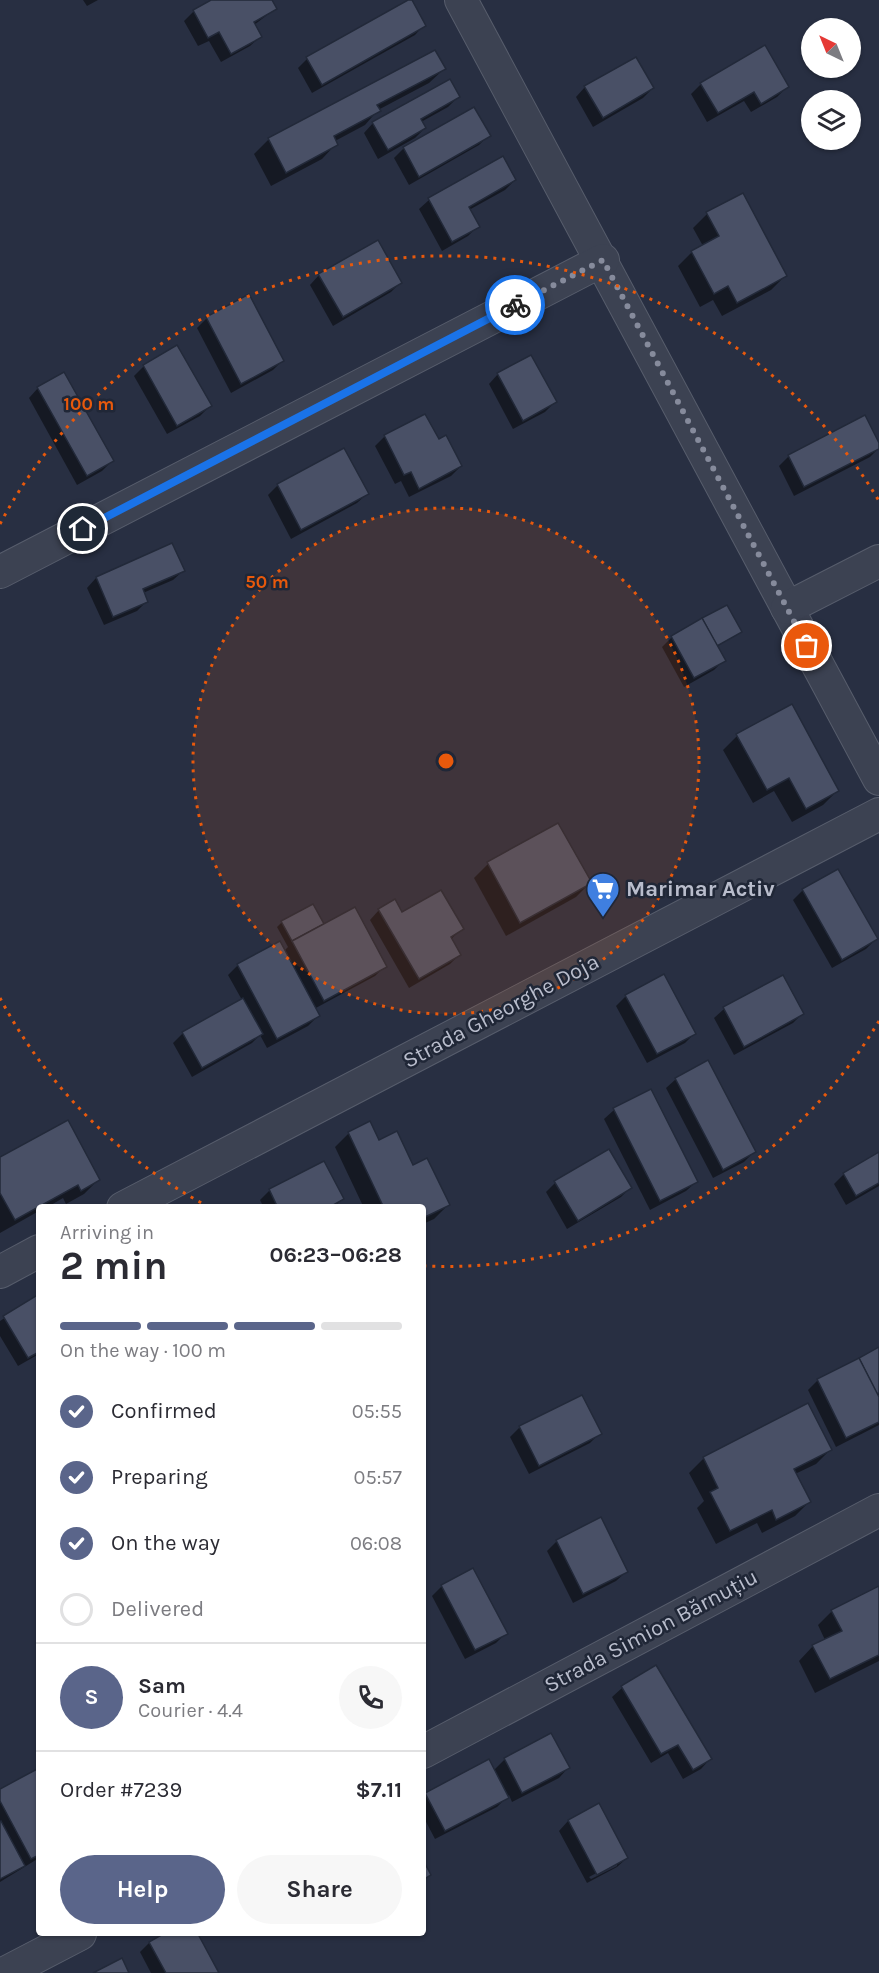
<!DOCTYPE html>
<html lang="en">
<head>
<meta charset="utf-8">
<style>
	body { margin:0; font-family:Karla,sans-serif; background:#f7f7f7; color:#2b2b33; height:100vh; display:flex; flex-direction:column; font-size:22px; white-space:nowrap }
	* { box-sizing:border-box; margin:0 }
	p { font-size:20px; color:#7c7c81 }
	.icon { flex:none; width:33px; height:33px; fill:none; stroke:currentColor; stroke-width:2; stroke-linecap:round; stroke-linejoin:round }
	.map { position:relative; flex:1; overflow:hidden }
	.details { position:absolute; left:36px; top:1204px; width:390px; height:732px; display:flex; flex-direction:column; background:#fff; border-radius:6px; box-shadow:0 2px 4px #0004 }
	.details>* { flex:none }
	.needle { width:39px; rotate:317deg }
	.controls { position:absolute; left:801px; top:18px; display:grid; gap:12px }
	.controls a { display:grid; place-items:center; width:60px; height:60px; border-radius:50%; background:#fff; box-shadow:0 2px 4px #0004; font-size:30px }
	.pin { position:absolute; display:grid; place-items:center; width:51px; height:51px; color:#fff; margin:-26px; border:3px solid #fff; border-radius:50%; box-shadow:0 2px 6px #0007 }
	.courier { position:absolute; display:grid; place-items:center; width:60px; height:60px; margin:-30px; border:4px solid #1a73e8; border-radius:50%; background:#fff; color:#222; box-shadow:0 2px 8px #0007 }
	.overview em { font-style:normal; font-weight:700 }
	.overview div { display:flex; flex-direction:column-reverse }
	.overview { display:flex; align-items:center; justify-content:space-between; height:102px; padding:0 24px }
	h1 { font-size:39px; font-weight:700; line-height:45px }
	.bar { display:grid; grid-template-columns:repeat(4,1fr); gap:9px 6px; align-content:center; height:72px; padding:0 24px }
	.bar i { height:8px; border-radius:4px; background:#e1e1e2 }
	.bar .active { background:#5a658a }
	.bar p { grid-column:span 4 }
	.line { display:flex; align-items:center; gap:15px; padding:0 24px; border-top:2px solid #e1e1e2 }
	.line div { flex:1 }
	.round { display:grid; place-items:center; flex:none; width:63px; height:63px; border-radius:32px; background:#f7f7f7 }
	ol { padding:0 24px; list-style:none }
	li { display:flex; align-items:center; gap:18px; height:66px }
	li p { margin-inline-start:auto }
	li .icon { padding:6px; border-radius:50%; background:#5a658a; color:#fff; stroke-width:4 }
	li:last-child { color:#7c7c81 }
	li i { width:33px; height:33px; border:3px solid #e1e1e2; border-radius:50% }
	.primary-button { display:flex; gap:12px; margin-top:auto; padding:12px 24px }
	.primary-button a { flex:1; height:69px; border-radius:36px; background:#5a658a; color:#fff; font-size:24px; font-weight:700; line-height:69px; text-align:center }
	.primary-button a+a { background:#f7f7f7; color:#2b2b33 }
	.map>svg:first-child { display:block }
</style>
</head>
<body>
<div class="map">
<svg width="879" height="1973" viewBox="0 0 879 1973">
	<rect width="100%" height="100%" fill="#282f42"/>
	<g fill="#0007" fill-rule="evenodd">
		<polygon points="83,0 98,0 87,6"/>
		<polygon points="214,0 270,0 275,9 254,25 260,37 250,46 221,62 209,41 198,46 184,21 194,11"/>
		<polygon points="424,25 415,35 312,93 298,68 307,59"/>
		<polygon points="435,52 444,69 429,83 378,110 365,125 335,141 336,144 322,159 271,186 254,154 269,139"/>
		<polygon points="701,84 787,87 777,97 751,112 744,101 707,122 691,94"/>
		<polygon points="585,87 653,88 643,98 593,127 576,97"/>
		<polygon points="458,97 448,107 421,122 425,128 415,138 378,159 364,133 373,123"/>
		<polygon points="474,109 489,135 479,145 409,185 394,158 404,148"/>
		<polygon points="502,158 515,180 505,190 469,210 478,226 468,236 442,251 419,209 429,200"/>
		<polygon points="707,214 785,276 771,290 722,316 713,300 700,307 678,266 692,252 703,246 693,228"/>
		<polygon points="319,275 400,283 391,292 333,326 310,285"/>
		<polygon points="248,296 282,361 273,370 231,393 197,328 207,318"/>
		<polygon points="177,347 210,406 200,416 167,434 134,376 143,367"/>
		<polygon points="498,374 555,402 545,412 513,429 489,384"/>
		<polygon points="38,388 112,461 102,471 77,485 29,398"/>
		<polygon points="864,417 879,448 870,457 794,496 779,466 789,456"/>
		<polygon points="385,436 438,442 461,466 451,476 409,497 401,481 395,484 375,446"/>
		<polygon points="344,450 367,494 357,503 291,539 268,495 278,485"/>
		<polygon points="183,571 173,580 143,593 147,601 137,611 104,625 87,588 96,578"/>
		<polygon points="726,607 740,632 716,647 724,660 714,670 684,687 662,647 672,637"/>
		<polygon points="737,736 837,791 823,805 792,822 774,791 753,803 723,750"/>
		<polygon points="488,864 590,883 576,897 506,936 474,878"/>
		<polygon points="837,871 876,939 866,949 832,968 793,900 803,890"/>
		<polygon points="379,910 462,929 451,939 459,955 450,964 409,988 370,920"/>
		<polygon points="282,922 323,926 385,966 375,976 314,1009 318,1016 308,1026 267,1048 260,1035 252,1043 192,1077 173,1043 183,1033 242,1000 228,975 238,965 284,951 288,947 277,927"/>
		<polygon points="626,996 694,1034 685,1043 647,1063 616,1006"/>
		<polygon points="724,1009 803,1013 793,1023 734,1055 714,1018"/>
		<polygon points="676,1079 754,1152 744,1162 713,1178 666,1088"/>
		<polygon points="614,1110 696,1182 686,1191 650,1210 604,1119"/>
		<polygon points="349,1133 378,1142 412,1167 448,1205 434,1219 423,1224 423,1208 364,1208 335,1147"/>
		<polygon points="879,1154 879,1186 846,1205 834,1184 844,1174"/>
		<polygon points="0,1159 98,1180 84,1194 66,1204 63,1198 46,1208 39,1208 39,1211 0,1233"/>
		<polygon points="323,1163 342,1199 333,1208 264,1208 260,1200 270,1190"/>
		<polygon points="555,1183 630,1188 621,1197 567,1229 546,1192"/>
		<polygon points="39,1296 39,1354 18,1366 0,1336 0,1321"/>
		<polygon points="879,1349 879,1425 836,1447 808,1390 818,1380"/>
		<polygon points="807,1405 830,1450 816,1464 795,1474 809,1502 795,1516 762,1533 757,1523 716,1544 697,1508 704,1501 689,1473 704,1458"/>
		<polygon points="520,1427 600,1433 590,1443 529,1474 510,1437"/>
		<polygon points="557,1541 626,1572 616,1581 573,1603 547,1551"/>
		<polygon points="442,1586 506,1633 496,1643 465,1659 432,1596"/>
		<polygon points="879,1587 879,1661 815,1693 799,1661 813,1646 825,1640 818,1625 832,1611"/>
		<polygon points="656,1667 710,1759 701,1769 683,1779 668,1753 651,1763 612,1697 622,1688"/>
		<polygon points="505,1759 568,1768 559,1778 512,1802 509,1795 497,1807 435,1839 423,1816 423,1797 493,1771"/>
		<polygon points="39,1770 39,1858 0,1882 0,1791"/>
		<path d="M598,1805l29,53 -10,9 -30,16 -28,-52 9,-10zM617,1862v4l-26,13 -2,-2z"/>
		<polygon points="167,1934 196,1934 218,1973 151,1973 140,1952 149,1943"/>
	</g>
	<g fill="#495066" stroke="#222939" stroke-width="1.5">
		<polygon points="211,0 272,0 277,9 254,22 262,37 231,54 219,32 208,38 193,10"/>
		<polygon points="408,0 412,0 426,26 322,85 306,57"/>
		<polygon points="765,45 789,87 761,104 754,92 718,113 700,83"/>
		<polygon points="435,50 446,69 377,105 381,111 334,136 338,145 286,173 268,138"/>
		<polygon points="636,57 654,88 603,118 584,86"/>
		<polygon points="450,79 460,97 421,119 426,128 388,150 372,122"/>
		<polygon points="474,107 491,136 419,177 403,147"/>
		<polygon points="503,156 516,180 469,207 480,227 452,242 428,198"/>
		<polygon points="743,193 787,276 737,303 728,286 714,294 691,251 719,236 706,212"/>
		<polygon points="378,240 402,283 343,317 318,274"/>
		<polygon points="249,294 284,361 241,384 206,317"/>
		<polygon points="177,345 212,406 177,426 143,365"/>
		<polygon points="531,355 557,402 523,421 497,373"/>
		<polygon points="64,372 114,461 87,476 37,387"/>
		<polygon points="425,414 439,439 446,435 462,466 419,489 411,472 404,475 384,435"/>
		<polygon points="865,415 879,443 879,449 804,487 788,455"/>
		<polygon points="344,448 369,494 301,530 277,484"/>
		<polygon points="172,543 185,571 143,589 148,602 113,617 96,577"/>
		<polygon points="727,605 742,632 717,646 702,618"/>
		<polygon points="702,618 726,661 694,678 671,636"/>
		<polygon points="792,704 839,791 806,809 789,778 767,790 736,734"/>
		<polygon points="558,823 592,883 520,923 487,862"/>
		<polygon points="838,869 878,939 842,960 802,889"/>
		<polygon points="441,890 464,929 451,937 461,955 419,979 378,909 395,899 402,912"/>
		<polygon points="313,904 324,924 292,941 281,921"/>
		<polygon points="355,907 387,967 324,1001 292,941"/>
		<polygon points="280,941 320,1016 277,1039 237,964"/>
		<polygon points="664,974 696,1034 657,1054 625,995"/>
		<polygon points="783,975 804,1014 744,1047 723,1007"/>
		<polygon points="243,998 263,1034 202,1068 182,1032"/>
		<polygon points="708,1060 756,1152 723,1170 675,1078"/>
		<polygon points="651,1089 698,1182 660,1201 613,1108"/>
		<polygon points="68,1120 100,1180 81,1191 78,1185 15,1220 0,1193 0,1157"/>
		<polygon points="370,1121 379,1140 397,1131 413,1165 427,1158 450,1205 423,1218 423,1208 384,1208 348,1132"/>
		<polygon points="609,1149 632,1188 578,1221 554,1181"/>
		<polygon points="879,1152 879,1183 856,1196 843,1173"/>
		<polygon points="324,1161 344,1199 328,1208 278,1208 269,1189"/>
		<polygon points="39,1294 39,1352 28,1358 3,1316"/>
		<polygon points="879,1347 879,1393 877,1394 859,1358"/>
		<polygon points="859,1358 879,1397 879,1422 846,1438 817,1379"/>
		<polygon points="582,1395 602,1434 539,1466 519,1426"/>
		<polygon points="808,1403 832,1450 794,1469 811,1502 776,1520 772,1510 730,1531 710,1492 718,1488 703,1457"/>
		<polygon points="601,1517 628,1572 583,1594 556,1540"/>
		<polygon points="473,1568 508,1634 475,1650 441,1585"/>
		<polygon points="879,1586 879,1655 830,1679 812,1645 842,1631 831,1610"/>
		<polygon points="656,1665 712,1759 693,1770 678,1745 661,1754 621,1686"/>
		<polygon points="551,1733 570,1768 522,1793 504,1758"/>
		<polygon points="489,1759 509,1798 445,1831 425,1793"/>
		<polygon points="39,1768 39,1855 31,1859 0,1801 0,1789"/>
		<polygon points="599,1803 628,1858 597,1875 568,1820"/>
		<polygon points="1,1821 25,1866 0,1879 0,1822"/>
		<polygon points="423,1860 431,1875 423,1880"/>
		<polygon points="163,1934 198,1934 219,1973 166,1973 149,1942"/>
		<polygon points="122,1958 129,1973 93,1973"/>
	</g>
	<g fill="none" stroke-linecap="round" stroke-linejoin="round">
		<g stroke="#575d6c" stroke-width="34">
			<g id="street">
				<polyline points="461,0 879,779"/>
				<polyline points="0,572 603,260"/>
				<polyline points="787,608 879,561"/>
				<polyline points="123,1208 879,814"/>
				<polyline points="0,1272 39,1251"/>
				<polyline points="423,1752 879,1510"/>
				<polyline points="5,1973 80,1934"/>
			</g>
		</g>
		<use href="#street" stroke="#3c4252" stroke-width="32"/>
	</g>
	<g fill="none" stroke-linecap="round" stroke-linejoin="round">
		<polyline stroke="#868b9c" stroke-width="6" stroke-dasharray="0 10.8" points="515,305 603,260 807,646"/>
		<polyline stroke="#1a73e8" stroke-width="8" points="83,529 515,305"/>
	</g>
	<circle cx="446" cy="761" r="253" fill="#e8590c" fill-opacity=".12"/>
	<g fill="none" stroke="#e8590c" stroke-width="3" stroke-dasharray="3 6">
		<circle cx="446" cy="761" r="253"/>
		<path d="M879 1021A505 505 0 0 1 424 1266M209 1207A505 505 0 0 1 0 998M0 524A505 505 0 0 1 879 501"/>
	</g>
	<defs>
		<g id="supermarket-pin" transform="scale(1.725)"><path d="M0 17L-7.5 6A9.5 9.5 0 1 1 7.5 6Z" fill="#3f7fe0" stroke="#202737"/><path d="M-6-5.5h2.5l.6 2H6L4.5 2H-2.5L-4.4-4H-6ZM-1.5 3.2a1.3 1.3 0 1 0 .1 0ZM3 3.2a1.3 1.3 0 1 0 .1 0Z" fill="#fff"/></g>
	</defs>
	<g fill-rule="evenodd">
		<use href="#supermarket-pin" x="603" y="889"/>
	</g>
	<g text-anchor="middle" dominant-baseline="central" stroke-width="5" stroke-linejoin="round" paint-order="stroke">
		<g font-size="22" font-weight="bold" fill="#b9bdcc" stroke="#202737" text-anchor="start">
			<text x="626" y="889">Marimar Activ</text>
		</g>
		<g font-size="22" fill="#b9bdcc" stroke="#202737">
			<text transform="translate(501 1011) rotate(-28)">Strada Gheorghe Doja</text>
			<text transform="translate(651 1631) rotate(-28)">Strada Simion Bărnuțiu</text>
		</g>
	</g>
	<circle cx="446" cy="761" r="9" fill="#e8590c" stroke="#202737" stroke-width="3"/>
	<g font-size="18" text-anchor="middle" font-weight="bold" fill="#e8590c" stroke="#202737" stroke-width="5" stroke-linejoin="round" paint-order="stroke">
		<text x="89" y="410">100 m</text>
		<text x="267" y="588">50 m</text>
	</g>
</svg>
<div class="controls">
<a><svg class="needle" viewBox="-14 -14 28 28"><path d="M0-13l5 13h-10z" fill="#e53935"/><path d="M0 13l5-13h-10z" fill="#7c7c81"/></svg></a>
<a><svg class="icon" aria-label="layers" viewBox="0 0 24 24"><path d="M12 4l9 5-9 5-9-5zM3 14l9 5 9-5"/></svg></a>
</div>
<div class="pin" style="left:807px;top:646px;background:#ea580c"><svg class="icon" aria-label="bag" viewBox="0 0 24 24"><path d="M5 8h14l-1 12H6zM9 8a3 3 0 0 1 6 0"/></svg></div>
<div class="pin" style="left:83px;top:529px;background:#1f2937"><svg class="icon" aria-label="home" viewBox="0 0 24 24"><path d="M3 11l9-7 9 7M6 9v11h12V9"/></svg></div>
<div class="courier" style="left:515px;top:305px"><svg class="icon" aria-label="bike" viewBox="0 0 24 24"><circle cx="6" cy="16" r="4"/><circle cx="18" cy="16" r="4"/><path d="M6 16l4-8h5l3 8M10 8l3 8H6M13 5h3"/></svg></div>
<section class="details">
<div class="overview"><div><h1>2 min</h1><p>Arriving in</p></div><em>06:23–06:28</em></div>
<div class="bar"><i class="active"></i><i class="active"></i><i class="active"></i><i></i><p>On the way · 100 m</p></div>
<ol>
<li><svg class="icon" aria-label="check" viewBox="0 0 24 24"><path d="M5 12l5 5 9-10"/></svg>Confirmed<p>05:55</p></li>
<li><svg class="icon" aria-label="check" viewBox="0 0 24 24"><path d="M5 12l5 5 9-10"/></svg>Preparing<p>05:57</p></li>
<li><svg class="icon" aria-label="check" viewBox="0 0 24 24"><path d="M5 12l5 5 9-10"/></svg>On the way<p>06:08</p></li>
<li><i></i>Delivered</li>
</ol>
<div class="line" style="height:108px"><b class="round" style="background:#5a658a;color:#fff">S</b><div><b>Sam</b><p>Courier · 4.4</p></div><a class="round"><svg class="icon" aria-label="phone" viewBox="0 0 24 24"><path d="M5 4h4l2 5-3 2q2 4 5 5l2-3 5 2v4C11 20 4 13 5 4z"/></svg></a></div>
<div class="line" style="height:78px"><div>Order #7239</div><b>$7.11</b></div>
<div class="primary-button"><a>Help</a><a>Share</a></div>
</section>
</div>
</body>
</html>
